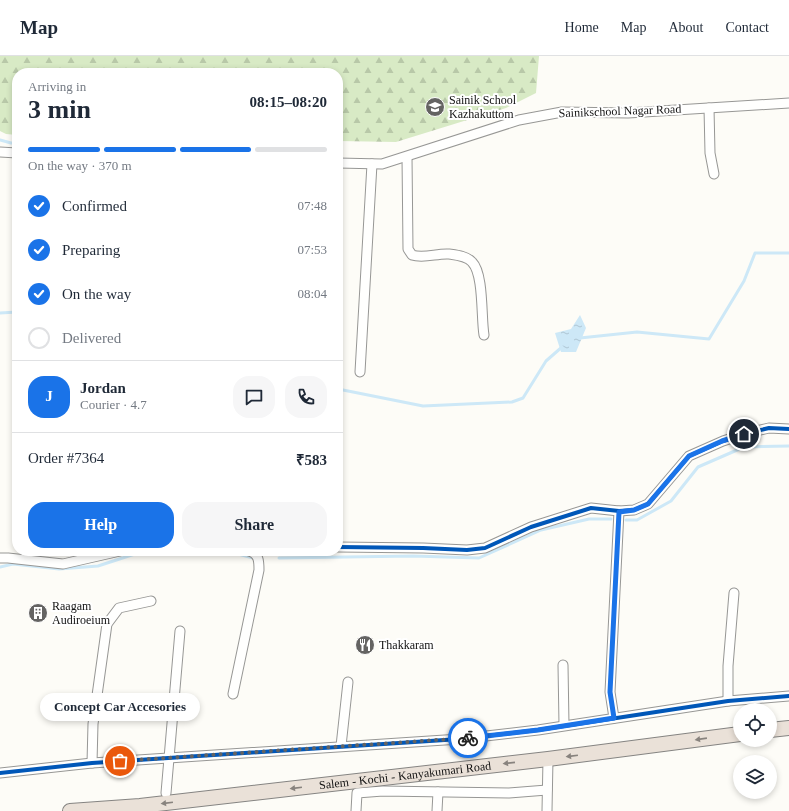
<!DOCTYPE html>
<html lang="en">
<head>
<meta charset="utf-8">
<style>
	body { margin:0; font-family:Georgia,serif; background:#f6f6f7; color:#1f2937; height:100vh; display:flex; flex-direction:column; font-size:15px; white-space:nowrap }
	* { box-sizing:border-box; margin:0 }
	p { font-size:13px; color:#747a83 }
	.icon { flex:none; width:22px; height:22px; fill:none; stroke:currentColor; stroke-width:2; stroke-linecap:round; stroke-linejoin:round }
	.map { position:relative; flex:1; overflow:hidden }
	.details { position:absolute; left:12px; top:12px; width:331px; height:488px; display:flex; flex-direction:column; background:#fff; border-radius:16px; box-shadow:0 2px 6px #0003 }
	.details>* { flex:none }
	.tools { position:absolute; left:733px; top:647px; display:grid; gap:8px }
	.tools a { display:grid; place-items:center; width:44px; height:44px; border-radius:50%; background:#fff; box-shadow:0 2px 6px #0003; font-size:20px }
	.pin { position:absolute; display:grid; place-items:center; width:34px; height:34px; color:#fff; margin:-17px; border:2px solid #fff; border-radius:50%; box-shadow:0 1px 4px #0007 }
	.courier { position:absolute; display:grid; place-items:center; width:40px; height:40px; margin:-20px; border:3px solid #1a73e8; border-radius:50%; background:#fff; color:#222; box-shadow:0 1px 5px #0007 }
	.bubble { position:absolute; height:28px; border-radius:14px; background:#fff; box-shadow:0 2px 6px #0003; font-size:13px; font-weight:600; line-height:28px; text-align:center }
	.head em { font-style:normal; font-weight:600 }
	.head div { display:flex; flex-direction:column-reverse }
	.head { display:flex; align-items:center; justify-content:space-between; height:68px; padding:0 16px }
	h1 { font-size:26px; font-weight:600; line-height:30px }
	.bar { display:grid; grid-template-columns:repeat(4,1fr); gap:6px 4px; align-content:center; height:48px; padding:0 16px }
	.bar i { height:5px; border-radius:3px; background:#e0e1e3 }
	.bar .active { background:#1a73e8 }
	.bar p { grid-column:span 4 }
	.line { display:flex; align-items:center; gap:10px; padding:0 16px; border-top:1px solid #e0e1e3 }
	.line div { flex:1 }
	.round { display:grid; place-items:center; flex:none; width:42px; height:42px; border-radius:16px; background:#f6f6f7 }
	ol { padding:0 16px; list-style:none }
	li { display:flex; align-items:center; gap:12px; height:44px }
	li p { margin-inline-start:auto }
	li .icon { padding:4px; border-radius:50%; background:#1a73e8; color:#fff; stroke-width:4 }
	li:last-child { color:#747a83 }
	li i { width:22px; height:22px; border:2px solid #e0e1e3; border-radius:50% }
	.primary-button { display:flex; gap:8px; margin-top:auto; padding:8px 16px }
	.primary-button a { flex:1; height:46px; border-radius:16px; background:#1a73e8; color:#fff; font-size:16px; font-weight:600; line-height:46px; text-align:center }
	.primary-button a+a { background:#f6f6f7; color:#1f2937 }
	header { display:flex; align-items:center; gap:24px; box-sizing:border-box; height:56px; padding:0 20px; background:#fff; border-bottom:1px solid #e0e1e3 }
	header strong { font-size:19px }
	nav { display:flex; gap:22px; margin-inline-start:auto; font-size:14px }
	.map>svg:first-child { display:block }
</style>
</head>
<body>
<header>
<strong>Map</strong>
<nav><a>Home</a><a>Map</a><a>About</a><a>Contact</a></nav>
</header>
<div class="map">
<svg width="789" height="755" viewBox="0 0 789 755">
	<defs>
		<pattern id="forest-firs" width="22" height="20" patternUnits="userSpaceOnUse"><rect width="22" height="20" fill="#d8eac5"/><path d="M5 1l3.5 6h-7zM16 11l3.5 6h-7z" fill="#b8c8a8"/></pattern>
		<pattern id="water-ripples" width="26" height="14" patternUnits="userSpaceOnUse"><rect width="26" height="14" fill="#cde8f7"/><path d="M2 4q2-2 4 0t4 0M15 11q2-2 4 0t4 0" fill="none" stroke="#afc6d3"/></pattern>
	</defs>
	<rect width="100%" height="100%" fill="#fdfcf7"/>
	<polygon fill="url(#forest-firs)" points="0,0 539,0 536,37 506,52 396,86 338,85 338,17 17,17 17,79 6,78 0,75"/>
	<polygon fill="url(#water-ripples)" points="580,259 586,272 576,296 561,296 555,277 571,273"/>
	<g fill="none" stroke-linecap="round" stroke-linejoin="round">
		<g stroke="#cde8f7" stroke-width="3">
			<polyline points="0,84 11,87 17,87"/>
			<polyline points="0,257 17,256"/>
			<polyline points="580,282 637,276 709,283 744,225 755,197 789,197"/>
			<polyline points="338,333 423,350 512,346 523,342 546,305 562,291"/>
			<polyline points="626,464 637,464 671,445 698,411 744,391 789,390"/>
			<polyline points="227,495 253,502"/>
			<polyline points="279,502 413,500 479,502 541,474 589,463 611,463"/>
			<polyline points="0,511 13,508 59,513 98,510 144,495"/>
		</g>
		<g stroke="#979795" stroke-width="11">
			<g id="minor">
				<polyline points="709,52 710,97 714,118"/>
				<polyline points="0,96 17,97"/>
				<path d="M407,101l1,92 4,6c12,4 25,-2 37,-1 7,1 18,2 23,8 12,12 9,56 12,73"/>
				<polyline points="338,107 382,108 519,64 562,56 628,57 789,47"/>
				<polyline points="360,316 372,108"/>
				<polyline points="338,491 423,492 467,494 485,492 531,471 591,452 619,455 634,454 648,448 689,400 723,385 744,378 769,372 789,373"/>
				<polyline points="0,502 8,502 63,508 120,495"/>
				<polyline points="563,609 564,669"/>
				<path d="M233,638l26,-124c0,-9 0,-16 -10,-19"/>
				<polyline points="728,645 728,610 734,537"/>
				<polyline points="614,662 610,636 619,455"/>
				<polyline points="341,690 348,626"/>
				<polyline points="92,707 93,668 107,568 119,552 151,545"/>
				<polyline points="0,717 92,707 460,683 538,674 728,645 789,640"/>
				<polyline points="166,737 180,575"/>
				<polyline points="356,755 357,737 383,735 509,737 547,734"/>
				<polyline points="437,755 438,736"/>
				<polyline points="547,755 548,703"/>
			</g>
		</g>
		<g stroke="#858482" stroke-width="16">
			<g id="highway">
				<polyline points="770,674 789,672"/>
				<path id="s1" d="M70,755l70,-5 408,-47 192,-25"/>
			</g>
		</g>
		<use href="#minor" stroke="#fffffe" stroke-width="9"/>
		<use href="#highway" stroke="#eae1d8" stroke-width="14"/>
		<g stroke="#fff" stroke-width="6">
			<g id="cycleway">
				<polyline points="338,491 423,492 467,494 485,492 531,471 591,452 619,455 634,454 648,448 689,400 723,385 744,378 769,372 789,373"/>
				<polyline points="0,717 92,707 460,683 538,674 728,645 789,640"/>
			</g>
		</g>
		<use href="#cycleway" stroke="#0057b8" stroke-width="4"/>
	</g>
	<defs><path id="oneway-solid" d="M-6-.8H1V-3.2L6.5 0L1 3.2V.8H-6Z"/></defs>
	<g fill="#88837e">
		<use href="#oneway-solid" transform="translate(701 683) rotate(172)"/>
		<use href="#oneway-solid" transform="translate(572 700) rotate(173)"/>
		<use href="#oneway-solid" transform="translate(509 707) rotate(174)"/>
		<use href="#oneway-solid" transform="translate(296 732) rotate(173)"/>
		<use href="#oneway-solid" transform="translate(167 747) rotate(173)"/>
	</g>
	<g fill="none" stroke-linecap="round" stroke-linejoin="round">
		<polyline stroke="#646362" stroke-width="4" stroke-dasharray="0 7.2" points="120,705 468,682"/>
		<polyline stroke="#1a73e8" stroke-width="5" points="468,682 538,674 614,662 610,636 619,456 634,454 648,448 689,400 722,385 744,378"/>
	</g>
	<defs>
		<g id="school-disc" transform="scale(1)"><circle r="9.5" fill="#646362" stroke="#fff"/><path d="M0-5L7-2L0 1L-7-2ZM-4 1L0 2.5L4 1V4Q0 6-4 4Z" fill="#fff"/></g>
		<g id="building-disc" transform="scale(1)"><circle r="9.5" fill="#646362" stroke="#fff"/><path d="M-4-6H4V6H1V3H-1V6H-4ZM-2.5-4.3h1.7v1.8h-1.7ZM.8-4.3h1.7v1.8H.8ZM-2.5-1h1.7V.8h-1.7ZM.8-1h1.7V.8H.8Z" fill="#fff"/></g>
		<g id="restaurant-disc" transform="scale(1)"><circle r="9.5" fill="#646362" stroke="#fff"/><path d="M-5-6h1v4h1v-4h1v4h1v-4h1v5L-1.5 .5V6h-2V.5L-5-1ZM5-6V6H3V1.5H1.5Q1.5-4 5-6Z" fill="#fff"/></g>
	</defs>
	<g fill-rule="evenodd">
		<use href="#school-disc" x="435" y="51"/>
		<use href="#building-disc" x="38" y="557"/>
		<use href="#restaurant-disc" x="365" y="589"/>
	</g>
	<g text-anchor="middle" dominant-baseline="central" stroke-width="4" stroke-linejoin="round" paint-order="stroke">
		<g font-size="12" fill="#111" stroke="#fff" text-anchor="start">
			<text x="449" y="44">Sainik School<tspan x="449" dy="14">Kazhakuttom</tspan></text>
			<text x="52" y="550">Raagam<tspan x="52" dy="14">Audiroeium</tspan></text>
			<text x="379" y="589">Thakkaram</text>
		</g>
		<g font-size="12" fill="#111" stroke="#fff">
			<text transform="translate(620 55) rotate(-2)">Sainikschool Nagar Road</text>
			<text stroke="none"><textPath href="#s1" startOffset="337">Salem - Kochi - Kanyakumari Road</textPath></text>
		</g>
	</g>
</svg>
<div class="tools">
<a><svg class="icon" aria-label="locate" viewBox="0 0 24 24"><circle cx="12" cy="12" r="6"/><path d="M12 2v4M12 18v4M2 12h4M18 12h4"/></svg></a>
<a><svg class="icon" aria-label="layers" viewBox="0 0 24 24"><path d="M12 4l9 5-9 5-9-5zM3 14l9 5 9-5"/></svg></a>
</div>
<div class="pin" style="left:120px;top:705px;background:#ea580c"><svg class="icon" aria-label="bag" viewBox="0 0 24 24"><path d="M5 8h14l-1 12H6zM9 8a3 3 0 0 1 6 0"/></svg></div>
<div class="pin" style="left:744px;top:378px;background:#1f2937"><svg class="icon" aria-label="home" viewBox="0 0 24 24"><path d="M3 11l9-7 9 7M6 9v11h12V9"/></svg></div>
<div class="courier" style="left:468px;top:682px"><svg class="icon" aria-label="bike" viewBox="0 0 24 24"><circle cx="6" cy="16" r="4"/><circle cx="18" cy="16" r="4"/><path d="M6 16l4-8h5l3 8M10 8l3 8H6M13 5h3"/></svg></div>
<div class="bubble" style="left:40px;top:637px;width:160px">Concept Car Accesories</div>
<section class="details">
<div class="head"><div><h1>3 min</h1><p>Arriving in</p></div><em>08:15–08:20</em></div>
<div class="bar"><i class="active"></i><i class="active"></i><i class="active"></i><i></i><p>On the way · 370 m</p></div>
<ol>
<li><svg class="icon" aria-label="check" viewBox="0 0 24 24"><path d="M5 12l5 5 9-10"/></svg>Confirmed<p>07:48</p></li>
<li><svg class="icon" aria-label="check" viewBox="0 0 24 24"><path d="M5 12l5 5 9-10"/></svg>Preparing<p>07:53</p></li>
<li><svg class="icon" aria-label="check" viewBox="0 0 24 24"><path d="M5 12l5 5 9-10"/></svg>On the way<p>08:04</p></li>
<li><i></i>Delivered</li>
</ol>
<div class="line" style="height:72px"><b class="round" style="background:#1a73e8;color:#fff">J</b><div><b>Jordan</b><p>Courier · 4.7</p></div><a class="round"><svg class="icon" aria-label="chat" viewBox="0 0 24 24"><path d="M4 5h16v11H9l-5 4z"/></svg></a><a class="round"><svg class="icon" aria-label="phone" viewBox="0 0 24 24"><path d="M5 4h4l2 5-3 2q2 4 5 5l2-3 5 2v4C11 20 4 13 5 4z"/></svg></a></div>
<div class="line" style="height:52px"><div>Order #7364</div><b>₹583</b></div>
<div class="primary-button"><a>Help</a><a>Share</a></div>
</section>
</div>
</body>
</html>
